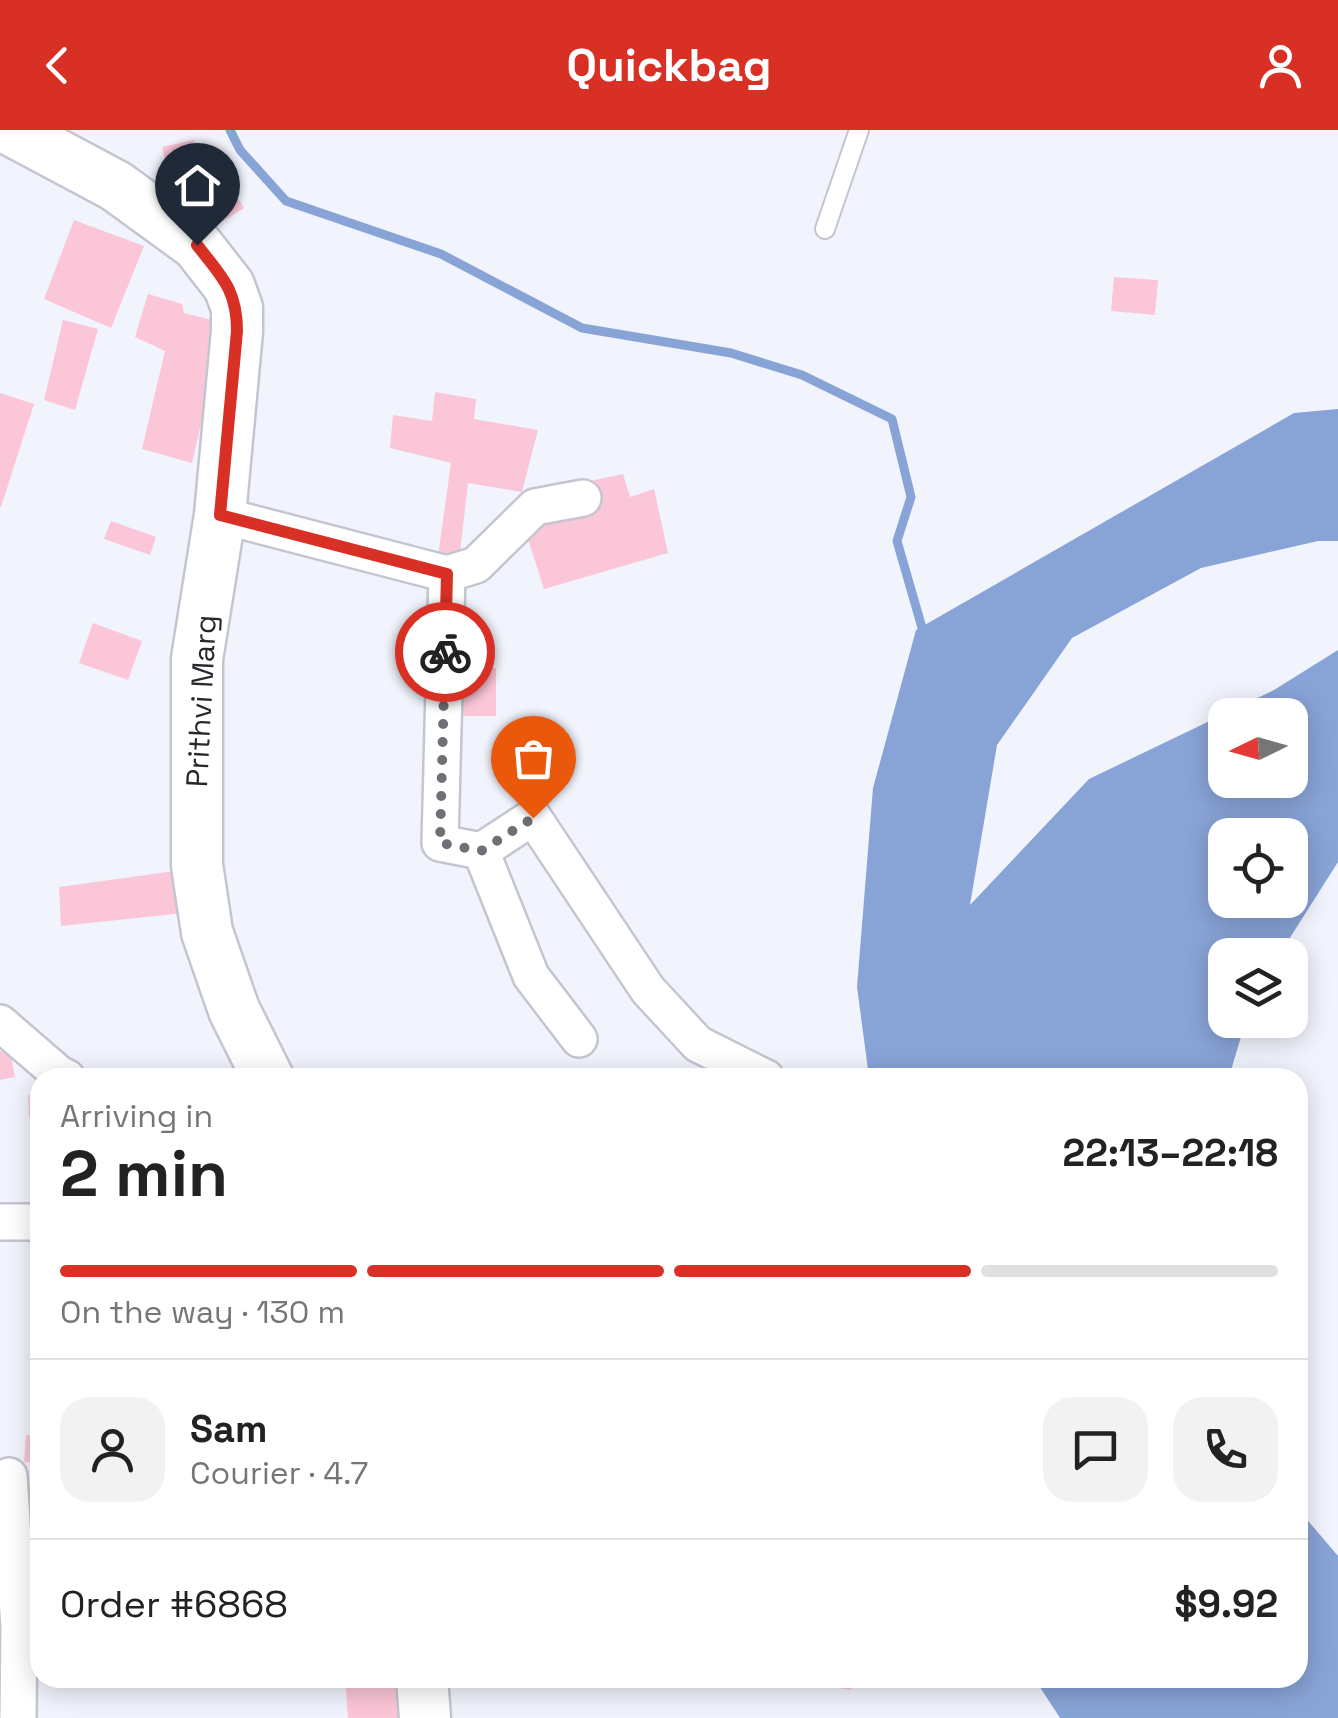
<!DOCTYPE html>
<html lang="en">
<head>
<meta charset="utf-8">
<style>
	body { margin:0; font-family:"Space Grotesk",sans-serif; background:#f2f2f2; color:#222; height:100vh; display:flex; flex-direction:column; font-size:38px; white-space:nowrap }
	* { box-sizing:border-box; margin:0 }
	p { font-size:32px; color:#767676 }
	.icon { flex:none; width:55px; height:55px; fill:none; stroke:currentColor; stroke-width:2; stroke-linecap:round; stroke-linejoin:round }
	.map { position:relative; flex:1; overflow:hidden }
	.side { position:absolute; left:30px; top:938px; width:1278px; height:620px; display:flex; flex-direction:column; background:#fff; border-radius:30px; box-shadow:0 5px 25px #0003 }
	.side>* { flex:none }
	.needle { width:65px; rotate:265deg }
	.tools { position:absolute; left:1208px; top:568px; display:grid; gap:20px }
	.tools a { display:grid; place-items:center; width:100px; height:100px; border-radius:20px; background:#fff; box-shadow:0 5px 25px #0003; font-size:50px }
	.pin { position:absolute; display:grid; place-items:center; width:85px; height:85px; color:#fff; margin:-102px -42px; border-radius:50% 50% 50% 0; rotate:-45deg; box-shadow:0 0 10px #0007 }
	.pin .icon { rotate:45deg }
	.courier { position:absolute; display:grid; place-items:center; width:100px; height:100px; margin:-50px; border:8px solid #d93025; border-radius:50%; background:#fff; color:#222; box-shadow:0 2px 12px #0007 }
	.head em { font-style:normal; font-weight:800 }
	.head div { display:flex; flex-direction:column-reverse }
	.head { display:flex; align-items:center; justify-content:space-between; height:170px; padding:0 30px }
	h1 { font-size:65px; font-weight:800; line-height:75px }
	.bar { display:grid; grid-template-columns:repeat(4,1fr); gap:15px 10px; align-content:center; height:120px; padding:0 30px }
	.bar i { height:12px; border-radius:8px; background:#e0e0e0 }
	.bar .selected { background:#d93025 }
	.bar p { grid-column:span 4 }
	.line { display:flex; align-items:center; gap:25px; padding:0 30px; border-top:2px solid #e0e0e0 }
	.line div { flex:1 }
	.round { display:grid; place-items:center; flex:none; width:105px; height:105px; border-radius:30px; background:#f2f2f2 }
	header { display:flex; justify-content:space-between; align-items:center; height:130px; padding:0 30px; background:#d93025; color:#fff; font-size:45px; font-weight:800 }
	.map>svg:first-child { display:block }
</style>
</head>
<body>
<header><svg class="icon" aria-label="back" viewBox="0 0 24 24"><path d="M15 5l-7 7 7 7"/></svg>Quickbag<svg class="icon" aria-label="person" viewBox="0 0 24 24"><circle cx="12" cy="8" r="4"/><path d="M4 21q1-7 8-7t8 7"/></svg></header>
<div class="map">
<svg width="1338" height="1588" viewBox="0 0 1338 1588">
	<rect width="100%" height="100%" fill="#f2f4fd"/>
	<g fill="#88a3d6" fill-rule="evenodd">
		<path d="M1338,279v132h-20l-117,27 -129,70 -75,107 -27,160 119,-126 185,-89 64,-40v212l-59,93h-54v65h21l-17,57h-360l-12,-90 16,-199 43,-158 378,-217zM1225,585h65v65h-65zM1225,705h65v65h-65z"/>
		<polygon points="1298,1379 1338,1426 1338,1588 1060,1588 1034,1548 1298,1548"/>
	</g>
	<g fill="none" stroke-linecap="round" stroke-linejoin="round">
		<polyline stroke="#88a3d6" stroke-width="9" points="230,0 240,20 286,71 441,124 582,198 731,223 802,245 892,289 911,367 897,411 925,508"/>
	</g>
	<g fill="#fbc6d8">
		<polygon points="194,10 205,56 172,63 162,17"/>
		<polygon points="228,52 244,78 215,96 200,70"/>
		<polygon points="74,90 144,116 111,198 44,169"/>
		<polygon points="1114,147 1158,150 1155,185 1111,181"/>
		<polygon points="148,164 182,174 184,183 224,193 192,333 142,319 165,221 135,207"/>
		<polygon points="63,190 98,199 75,280 44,270"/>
		<polygon points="435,262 476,269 474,289 538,300 522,362 468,353 459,432 437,433 451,333 390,318 393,285 432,291"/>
		<polygon points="0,263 34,274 1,377 0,377"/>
		<polygon points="623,344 630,367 654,359 668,423 544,459 525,400 593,375 585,352"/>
		<polygon points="111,391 156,407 150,425 104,409"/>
		<polygon points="93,493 142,511 128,550 79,533"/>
		<polygon points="453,538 496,538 496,586 452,586"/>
		<polygon points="182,740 184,783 61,796 59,757"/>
		<polygon points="10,920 15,947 0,950 0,921"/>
		<polygon points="40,964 40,987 29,987 28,965"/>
		<polygon points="26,1305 40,1306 40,1333 24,1332"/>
		<polygon points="345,1548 397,1548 400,1588 348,1588"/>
		<polygon points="790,1548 853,1548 851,1560 790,1550"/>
	</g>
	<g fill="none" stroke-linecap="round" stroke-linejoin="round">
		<g stroke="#c4c5d1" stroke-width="22">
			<polyline id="lane" points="825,99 859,0"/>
		</g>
		<g stroke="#c4c5d1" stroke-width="40">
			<g id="street">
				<polyline points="220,385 447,444 476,435 535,377 583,368"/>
				<polyline points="447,444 440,713 481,721 533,687 648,860 698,914 766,948"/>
				<polyline points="481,721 531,846 579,909"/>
				<polyline points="0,893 59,944 67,948"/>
				<polyline points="0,1092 40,1092"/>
				<polyline points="9,1346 19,1497 18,1588"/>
			</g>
		</g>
		<g stroke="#c4c5d1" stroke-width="55">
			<g id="secondary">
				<polyline points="11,0 116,56 197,115 229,156 237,178 237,201 220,385 197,529 197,735 207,802 234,880 268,948"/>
				<polyline points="422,1548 425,1588"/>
			</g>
		</g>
		<use href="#lane" stroke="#fff" stroke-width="18"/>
		<use href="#street" stroke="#fff" stroke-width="35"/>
		<use href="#secondary" stroke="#fff" stroke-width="50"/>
	</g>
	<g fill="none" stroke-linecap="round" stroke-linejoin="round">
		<polyline stroke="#6f6f75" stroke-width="10" stroke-dasharray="0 18" points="445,522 440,713 481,721 533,688"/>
		<path stroke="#d93025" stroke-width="12" d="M197,115c24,31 40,44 40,86l-17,184 227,59 -2,78"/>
	</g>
	<g text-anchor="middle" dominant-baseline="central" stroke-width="8" stroke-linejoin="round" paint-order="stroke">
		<g font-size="30" fill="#28282c" stroke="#fff">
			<text transform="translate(201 571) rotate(-87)">Prithvi Marg</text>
		</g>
	</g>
</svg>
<div class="tools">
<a><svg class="needle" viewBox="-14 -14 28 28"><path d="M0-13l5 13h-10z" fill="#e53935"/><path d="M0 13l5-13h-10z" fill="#767676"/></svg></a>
<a><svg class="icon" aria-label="locate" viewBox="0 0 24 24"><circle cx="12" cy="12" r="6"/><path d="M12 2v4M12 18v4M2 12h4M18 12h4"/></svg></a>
<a><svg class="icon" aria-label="layers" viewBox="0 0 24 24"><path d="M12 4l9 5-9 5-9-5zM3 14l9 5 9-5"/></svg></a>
</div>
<div class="pin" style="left:533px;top:688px;background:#ea580c"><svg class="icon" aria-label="bag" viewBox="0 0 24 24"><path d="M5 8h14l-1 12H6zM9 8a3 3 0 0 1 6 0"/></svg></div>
<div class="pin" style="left:197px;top:115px;background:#1f2937"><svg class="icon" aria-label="home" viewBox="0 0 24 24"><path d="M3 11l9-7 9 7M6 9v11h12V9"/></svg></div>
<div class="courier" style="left:445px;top:522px"><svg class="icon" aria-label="bike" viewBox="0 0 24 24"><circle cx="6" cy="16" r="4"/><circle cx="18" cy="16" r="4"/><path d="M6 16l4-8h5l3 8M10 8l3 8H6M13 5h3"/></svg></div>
<section class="side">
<div class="head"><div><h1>2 min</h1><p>Arriving in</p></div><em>22:13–22:18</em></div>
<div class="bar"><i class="selected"></i><i class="selected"></i><i class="selected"></i><i></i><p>On the way · 130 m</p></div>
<div class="line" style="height:180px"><a class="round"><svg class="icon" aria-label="person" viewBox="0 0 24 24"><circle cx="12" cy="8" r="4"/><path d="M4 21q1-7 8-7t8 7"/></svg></a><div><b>Sam</b><p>Courier · 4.7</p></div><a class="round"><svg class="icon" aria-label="chat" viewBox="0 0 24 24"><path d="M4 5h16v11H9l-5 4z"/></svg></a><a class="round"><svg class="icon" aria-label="phone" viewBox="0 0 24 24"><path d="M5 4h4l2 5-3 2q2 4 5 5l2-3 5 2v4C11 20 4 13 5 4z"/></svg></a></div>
<div class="line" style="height:130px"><div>Order #6868</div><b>$9.92</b></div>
</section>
</div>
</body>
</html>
